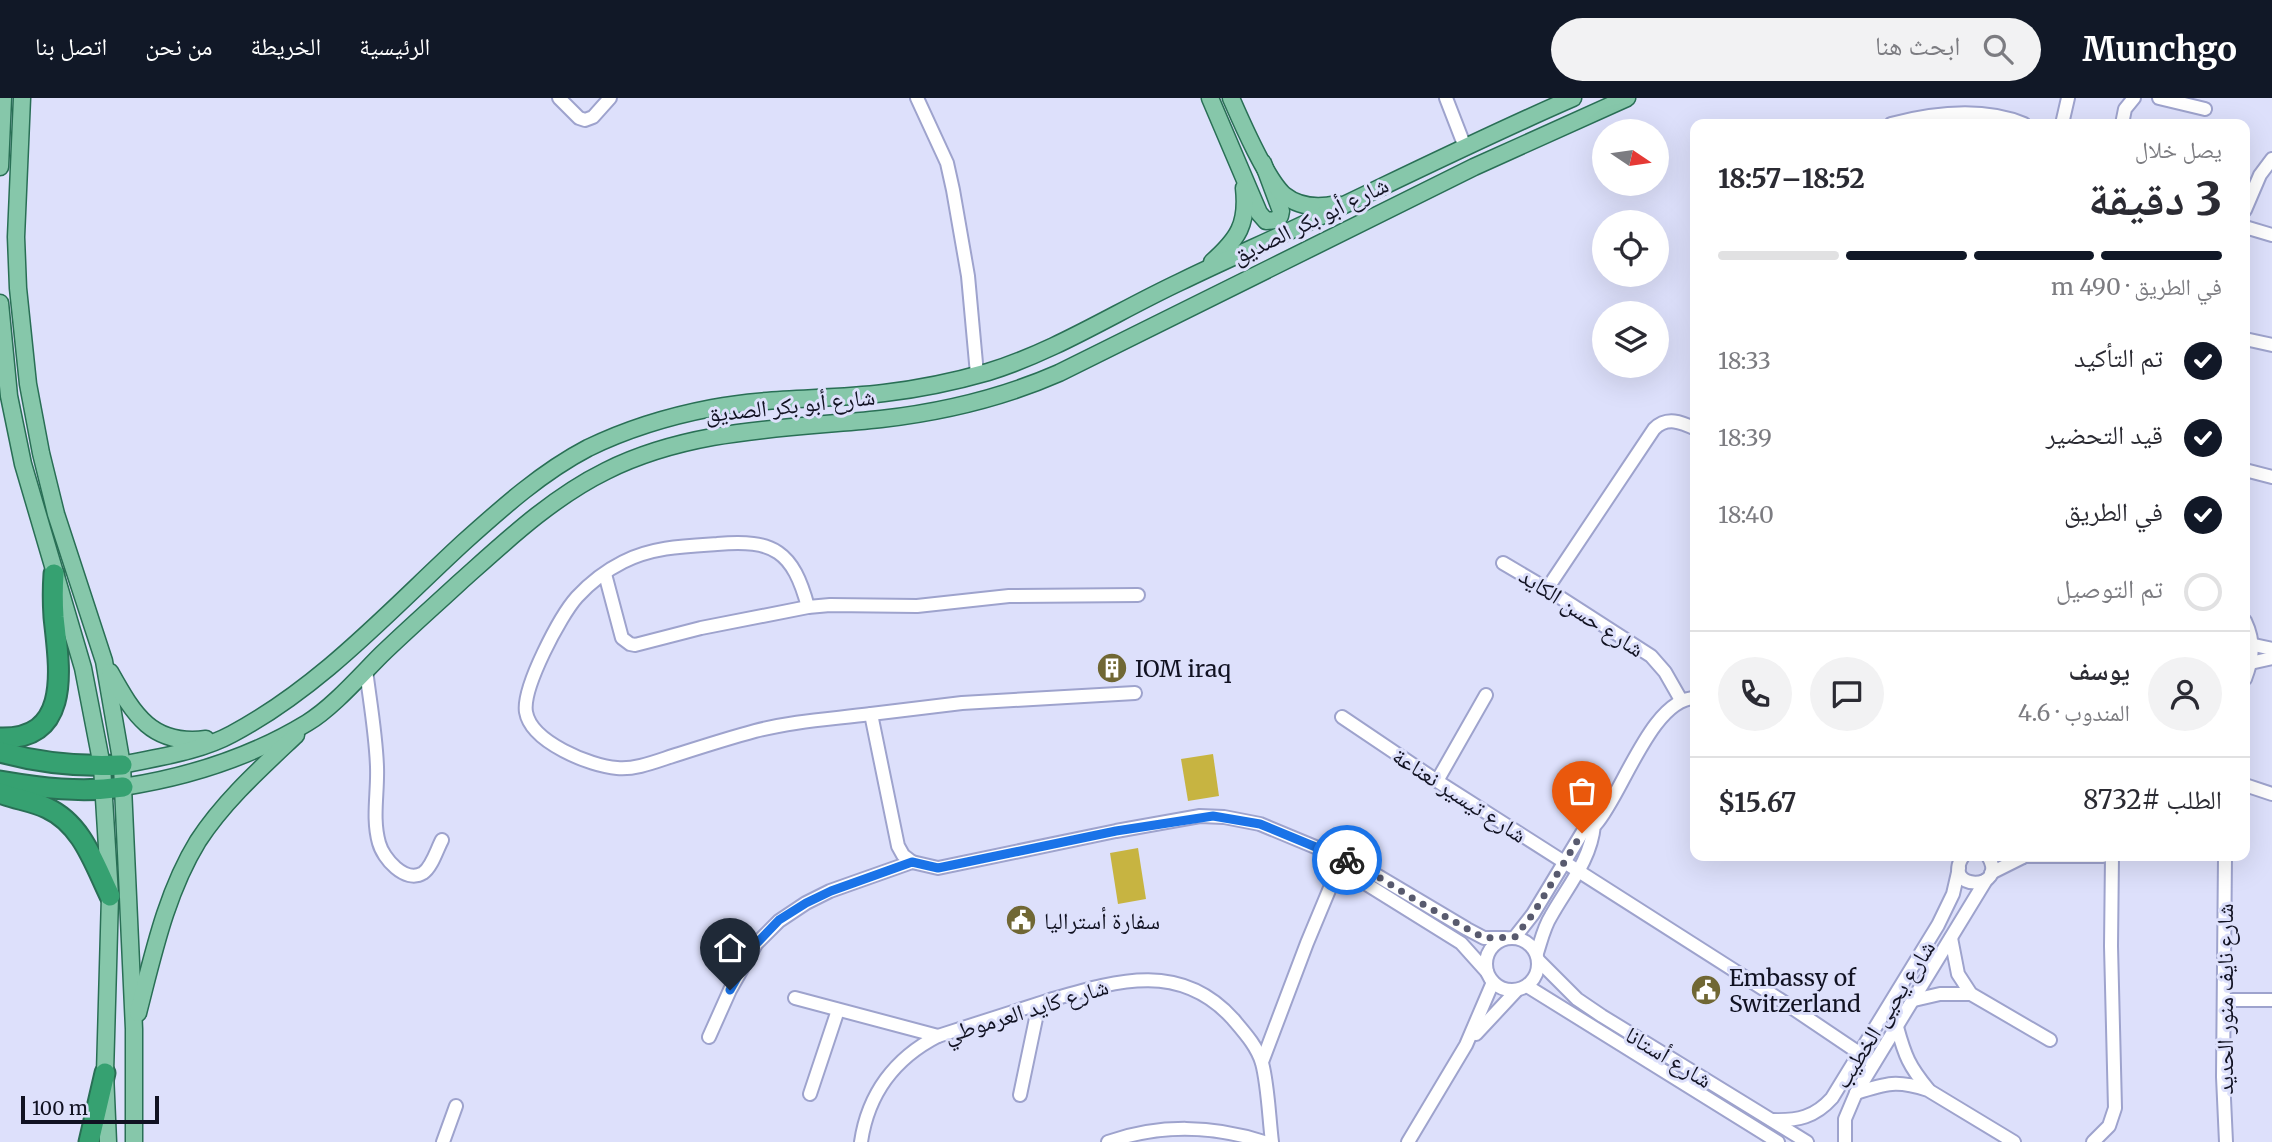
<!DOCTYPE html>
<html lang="ar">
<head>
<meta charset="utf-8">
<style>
	body { margin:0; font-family:Merriweather,"Noto Naskh Arabic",serif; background:#f2f2f3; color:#2b2b33; direction:rtl; height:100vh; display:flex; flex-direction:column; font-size:26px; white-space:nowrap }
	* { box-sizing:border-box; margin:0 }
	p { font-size:23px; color:#7c7c81 }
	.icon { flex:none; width:38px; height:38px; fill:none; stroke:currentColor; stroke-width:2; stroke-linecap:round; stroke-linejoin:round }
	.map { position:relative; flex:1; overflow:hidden; direction:ltr }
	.panel { position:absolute; left:1690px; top:21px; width:560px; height:742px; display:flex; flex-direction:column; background:#fff; border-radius:14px; box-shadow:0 7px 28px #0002; direction:rtl }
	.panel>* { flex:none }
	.needle { width:46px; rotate:103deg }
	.tools { position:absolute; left:1592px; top:21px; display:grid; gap:14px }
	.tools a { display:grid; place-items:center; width:77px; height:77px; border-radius:50%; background:#fff; box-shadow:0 7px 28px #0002; font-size:35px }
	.scale { position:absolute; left:21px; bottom:18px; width:138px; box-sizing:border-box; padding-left:7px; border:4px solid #111222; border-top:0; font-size:19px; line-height:24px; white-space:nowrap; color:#111222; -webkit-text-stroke:5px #dde0fb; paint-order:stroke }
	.pin { position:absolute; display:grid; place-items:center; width:60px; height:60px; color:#fff; margin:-72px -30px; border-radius:50% 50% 50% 0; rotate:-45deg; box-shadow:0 0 7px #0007 }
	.pin .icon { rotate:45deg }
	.courier { position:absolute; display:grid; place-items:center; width:70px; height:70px; margin:-35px; border:5px solid #1a73e8; border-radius:50%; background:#fff; color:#222; box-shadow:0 2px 9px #0007 }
	.overview em { font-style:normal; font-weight:800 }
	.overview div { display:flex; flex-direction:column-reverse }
	.overview { display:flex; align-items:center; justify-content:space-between; height:119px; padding:0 28px }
	h1 { font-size:46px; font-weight:800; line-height:52px }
	.bar { display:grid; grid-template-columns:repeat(4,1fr); gap:10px 7px; align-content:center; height:84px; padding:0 28px }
	.bar i { height:9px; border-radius:5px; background:#e1e1e2 }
	.bar .selected { background:#111827 }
	.bar p { grid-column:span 4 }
	.line { display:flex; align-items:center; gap:18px; padding:0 28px; border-top:2px solid #e1e1e2 }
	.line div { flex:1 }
	.round { display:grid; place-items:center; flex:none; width:74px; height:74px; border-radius:37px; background:#f2f2f3 }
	ol { padding:0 28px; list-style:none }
	li { display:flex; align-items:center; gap:21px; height:77px }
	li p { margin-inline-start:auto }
	li .icon { padding:7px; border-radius:50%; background:#111827; color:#fff; stroke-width:4 }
	li:last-child { color:#7c7c81 }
	li i { width:38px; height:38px; border:4px solid #e1e1e2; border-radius:50% }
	header { display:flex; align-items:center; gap:42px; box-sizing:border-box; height:98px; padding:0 35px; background:#111827; color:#fff }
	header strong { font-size:33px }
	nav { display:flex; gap:38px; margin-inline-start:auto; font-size:24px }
	.search { width:490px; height:63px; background:#f2f2f3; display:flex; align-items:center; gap:18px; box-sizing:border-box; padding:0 24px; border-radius:38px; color:#7c7c81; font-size:26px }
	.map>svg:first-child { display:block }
</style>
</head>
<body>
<header>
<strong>Munchgo</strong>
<div class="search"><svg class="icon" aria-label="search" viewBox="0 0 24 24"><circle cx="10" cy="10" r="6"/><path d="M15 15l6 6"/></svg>ابحث هنا</div>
<nav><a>الرئيسية</a><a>الخريطة</a><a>من نحن</a><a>اتصل بنا</a></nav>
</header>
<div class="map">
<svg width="2272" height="1044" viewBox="0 0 2272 1044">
	<rect width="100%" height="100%" fill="#dde0fb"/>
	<g fill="#c7b441">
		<polygon points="1213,656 1219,698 1188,703 1181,661"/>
		<polygon points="1138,750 1146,801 1118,806 1110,755"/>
	</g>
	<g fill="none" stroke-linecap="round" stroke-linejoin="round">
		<g stroke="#9ea3cd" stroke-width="16">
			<g id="minor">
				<polyline points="559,0 579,20 585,22 593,19 610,0"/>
				<polyline points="917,0 947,65 953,92 968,178 977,276"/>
				<polyline points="1446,0 1465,49"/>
				<polyline points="2159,0 2205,11"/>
				<path d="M1891,26c42,-11 92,-17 133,0"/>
				<polyline points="2062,26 2068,0"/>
				<polyline points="2122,26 2125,11 2134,0"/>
				<polyline points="2245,112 2260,77 2272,61"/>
				<polyline points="2245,129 2272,137"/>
				<polyline points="2245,241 2272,247"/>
				<polyline points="2245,372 2272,379"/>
				<polyline points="1503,465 1547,491 1651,558 1665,574 1681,602"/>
				<polyline points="605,476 622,540 630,546 635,547 701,530 808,509 830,507 917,508 1009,498 1138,497"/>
				<path d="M1547,491l107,-160c13,-13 27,-7 42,0"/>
				<path d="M808,509c-15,-56 -34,-68 -91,-63 -32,2 -65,3 -94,18 -16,8 -34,22 -46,35 -17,19 -55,91 -51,115 5,30 64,54 91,56 20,2 42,-8 62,-14 25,-8 50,-16 76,-23 38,-10 77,-12 116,-17"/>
				<path d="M2245,523c10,21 8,37 0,58"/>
				<polyline points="2245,545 2272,551"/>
				<polyline points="2246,566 2272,560"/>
				<path d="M366,572c4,32 10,65 11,97 1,26 -5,51 2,76 4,15 26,41 44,30 9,-6 14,-24 19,-33"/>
				<polyline points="1342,619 1437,683 1779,901 1874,965"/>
				<polyline points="1437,683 1486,597"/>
				<polyline points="2245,687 2272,696"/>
				<path d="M1963,758c-23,35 47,36 25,0"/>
				<polyline points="2013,758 2103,758"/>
				<polyline points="2225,758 2223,979 2226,1044"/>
				<polyline points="1336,761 1355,779 1461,845 1487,874"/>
				<polyline points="912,764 903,757 898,748 871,616 962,605 1135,595"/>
				<polyline points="1991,775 2023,759"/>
				<path d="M1515,839l18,-23 49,-81c5,-3 10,-6 14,-9 26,-29 56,-127 100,-126"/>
				<circle cx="1512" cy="866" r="26"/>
				<polyline points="1951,840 1958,876 1971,896 2050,942"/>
				<path d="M1537,855c4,-12 7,-26 14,-37 16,-29 40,-56 43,-91"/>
				<polyline points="1539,863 1577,901 1602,918 1807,1044"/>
				<polyline points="1527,888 1778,1044"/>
				<polyline points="795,900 938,938"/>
				<polyline points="1914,902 1940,896 1971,896"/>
				<polyline points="2224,902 2272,902"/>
				<path d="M1897,929c8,29 12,39 31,62"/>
				<polyline points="1476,936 1517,892"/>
				<polyline points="709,939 730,892 756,846 779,823 806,805 830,793 912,764 938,770 1116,733 1200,718 1224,719 1260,726 1361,768 1467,831 1484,840 1505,840"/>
				<polyline points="1262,964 1307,845 1342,761"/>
				<path d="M1856,995c31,-10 41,-13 72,-3l86,52"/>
				<polyline points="810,996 838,912"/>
				<polyline points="1020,997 1039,906"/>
				<path d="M1772,1022c26,1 43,-3 60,-22l106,-173 15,-31 6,-26"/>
				<polyline points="443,1044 456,1008"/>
				<path d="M861,1044c7,-48 34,-84 77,-106 37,-12 74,-24 112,-36 65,-19 130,-40 183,19 11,13 24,27 29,44 6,22 7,55 10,79"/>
				<path d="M1108,1044c51,-18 105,-17 156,0"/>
				<polyline points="1408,1044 1466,947 1493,884"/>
				<polyline points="1845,1044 1845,1021 1856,995 1986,782"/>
				<polyline points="2093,1044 2109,1028 2115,1010 2111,848 2112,758"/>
			</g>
		</g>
		<g stroke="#296f55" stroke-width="19">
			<g id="major">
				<polyline points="22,0 16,139 18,190 28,286 41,355 56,416 104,563 122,667 134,931 134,1044"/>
				<polyline points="1210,0 1259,115 1266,123 1276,122 1280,118 1281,113 1263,65"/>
				<path d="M1231,0c10,23 35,81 53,97 15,12 35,13 53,9"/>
				<polyline points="0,69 3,0"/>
				<path d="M1212,164c26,-23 36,-38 32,-74"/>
				<polyline points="0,205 9,298 23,366 83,570 102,668 110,798 105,975 108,1044"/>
				<path d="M110,574c24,43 42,74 96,67"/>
				<path d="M122,667c36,-8 77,-13 110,-31 90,-48 158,-124 232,-192 39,-35 78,-70 124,-94 39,-19 82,-32 124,-40 57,-11 115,-8 172,-15 35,-4 69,-11 104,-21 68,-21 128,-60 192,-90 47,-23 94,-43 141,-66 84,-40 167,-81 252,-118"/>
				<path d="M123,689c65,-10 128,-30 184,-64 25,-15 53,-47 74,-68 26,-25 52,-48 78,-72 46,-41 92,-85 147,-112 86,-43 181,-42 275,-52 61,-7 121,-21 178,-46l415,-206 153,-69"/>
				<path d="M138,915c15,-58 28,-120 60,-172 26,-40 63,-73 98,-106"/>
			</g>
		</g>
		<g stroke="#296f55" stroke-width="23">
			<g id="highway">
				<path d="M0,640c73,2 59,-72 54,-121 -1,-15 -1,-29 0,-43"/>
				<path d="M0,654c40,11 81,15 122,13"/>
				<path d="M0,683c41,7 81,12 123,6"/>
				<path d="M0,695c15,6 32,8 47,15 35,16 47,55 63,88"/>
				<polyline points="89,1044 105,975"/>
			</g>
		</g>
		<use href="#minor" stroke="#fff" stroke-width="12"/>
		<use href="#major" stroke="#86c7aa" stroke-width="16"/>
		<use href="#highway" stroke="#36a171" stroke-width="19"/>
	</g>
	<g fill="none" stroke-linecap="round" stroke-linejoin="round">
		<polyline stroke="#585a6e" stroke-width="7" stroke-dasharray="0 12.6" points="1347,762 1361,768 1417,803 1484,840 1515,839 1533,816 1582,735"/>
		<polyline stroke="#1a73e8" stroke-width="9" points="730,892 756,846 779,822 806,805 831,793 912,764 938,770 1116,733 1213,718 1260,726 1347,762"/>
	</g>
	<defs>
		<g id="building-disc" transform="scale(1.575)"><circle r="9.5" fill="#706734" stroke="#dde0fb"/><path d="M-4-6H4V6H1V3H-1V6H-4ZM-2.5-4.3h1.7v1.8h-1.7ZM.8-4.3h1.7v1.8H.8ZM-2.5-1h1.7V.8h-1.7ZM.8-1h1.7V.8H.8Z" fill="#fff"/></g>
		<g id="civic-disc" transform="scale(1.575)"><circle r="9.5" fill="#706734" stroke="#dde0fb"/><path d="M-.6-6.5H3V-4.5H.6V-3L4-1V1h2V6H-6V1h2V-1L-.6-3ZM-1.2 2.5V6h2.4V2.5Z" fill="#fff"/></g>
	</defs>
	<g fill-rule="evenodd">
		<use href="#building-disc" x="1112" y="570"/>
		<use href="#civic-disc" x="1021" y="822"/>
		<use href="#civic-disc" x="1706" y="892"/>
	</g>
	<g text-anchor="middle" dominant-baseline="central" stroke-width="6" stroke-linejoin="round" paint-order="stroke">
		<g font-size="23" fill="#111222" stroke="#dde0fb">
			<text transform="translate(1310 122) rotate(-26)">شارع أبو بكر الصديق</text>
			<text transform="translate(790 307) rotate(-6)">شارع أبو بكر الصديق</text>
			<text transform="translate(1582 514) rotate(33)">شارع حسن الكايد</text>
			<text transform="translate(1460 697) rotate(33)">شارع تيسير نعناعة</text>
			<text transform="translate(2224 901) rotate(-90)">شارع نايف منور الحديد</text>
			<text transform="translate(1026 912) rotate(-17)">شارع كايد العرموطي</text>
			<text transform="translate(1884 916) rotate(-58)">شارع يحيى الخطيب</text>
			<text transform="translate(1669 959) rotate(31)">شارع أستانا</text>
		</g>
		<g font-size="23" fill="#111222" stroke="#dde0fb" text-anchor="start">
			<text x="1135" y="570">IOM iraq</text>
			<text x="1044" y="822">سفارة أستراليا</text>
			<text x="1729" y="879">Embassy of<tspan x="1729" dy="26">Switzerland</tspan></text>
		</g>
	</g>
</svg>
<div class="tools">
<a><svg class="needle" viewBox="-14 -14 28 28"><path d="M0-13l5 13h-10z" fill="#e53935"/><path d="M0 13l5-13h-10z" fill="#7c7c81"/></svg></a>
<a><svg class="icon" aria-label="locate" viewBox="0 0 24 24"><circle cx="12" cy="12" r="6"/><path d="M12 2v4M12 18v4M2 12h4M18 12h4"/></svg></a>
<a><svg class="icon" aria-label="layers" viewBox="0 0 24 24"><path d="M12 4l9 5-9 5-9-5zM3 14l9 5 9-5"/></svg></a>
</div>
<div class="scale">100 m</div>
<div class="pin" style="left:1582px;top:735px;background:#ea580c"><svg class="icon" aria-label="bag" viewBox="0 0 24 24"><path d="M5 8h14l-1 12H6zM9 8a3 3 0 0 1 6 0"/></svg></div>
<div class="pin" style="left:730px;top:892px;background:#1f2937"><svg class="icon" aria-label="home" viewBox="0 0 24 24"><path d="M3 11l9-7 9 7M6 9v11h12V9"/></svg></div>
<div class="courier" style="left:1347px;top:762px"><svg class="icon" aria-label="bike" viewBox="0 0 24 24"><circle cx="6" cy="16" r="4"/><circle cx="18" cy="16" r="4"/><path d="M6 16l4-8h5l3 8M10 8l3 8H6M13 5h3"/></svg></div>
<section class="panel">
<div class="overview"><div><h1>3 دقيقة</h1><p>يصل خلال</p></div><em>18:52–18:57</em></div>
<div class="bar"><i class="selected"></i><i class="selected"></i><i class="selected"></i><i></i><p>في الطريق · 490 m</p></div>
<ol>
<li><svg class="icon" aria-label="check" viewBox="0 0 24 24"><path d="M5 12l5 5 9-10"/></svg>تم التأكيد<p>18:33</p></li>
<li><svg class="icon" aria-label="check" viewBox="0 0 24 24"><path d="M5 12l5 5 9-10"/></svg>قيد التحضير<p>18:39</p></li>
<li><svg class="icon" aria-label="check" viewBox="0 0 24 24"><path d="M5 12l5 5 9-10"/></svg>في الطريق<p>18:40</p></li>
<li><i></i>تم التوصيل</li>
</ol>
<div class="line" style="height:126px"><a class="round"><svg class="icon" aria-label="person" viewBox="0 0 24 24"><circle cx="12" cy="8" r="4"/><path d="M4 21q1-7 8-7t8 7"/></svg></a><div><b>يوسف</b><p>المندوب · 4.6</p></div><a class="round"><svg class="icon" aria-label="chat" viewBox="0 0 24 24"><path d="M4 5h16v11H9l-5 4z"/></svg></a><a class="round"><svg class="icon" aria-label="phone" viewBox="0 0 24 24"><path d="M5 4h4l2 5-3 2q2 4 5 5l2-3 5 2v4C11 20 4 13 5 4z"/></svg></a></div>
<div class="line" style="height:91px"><div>الطلب #8732</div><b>$15.67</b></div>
</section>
</div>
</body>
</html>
